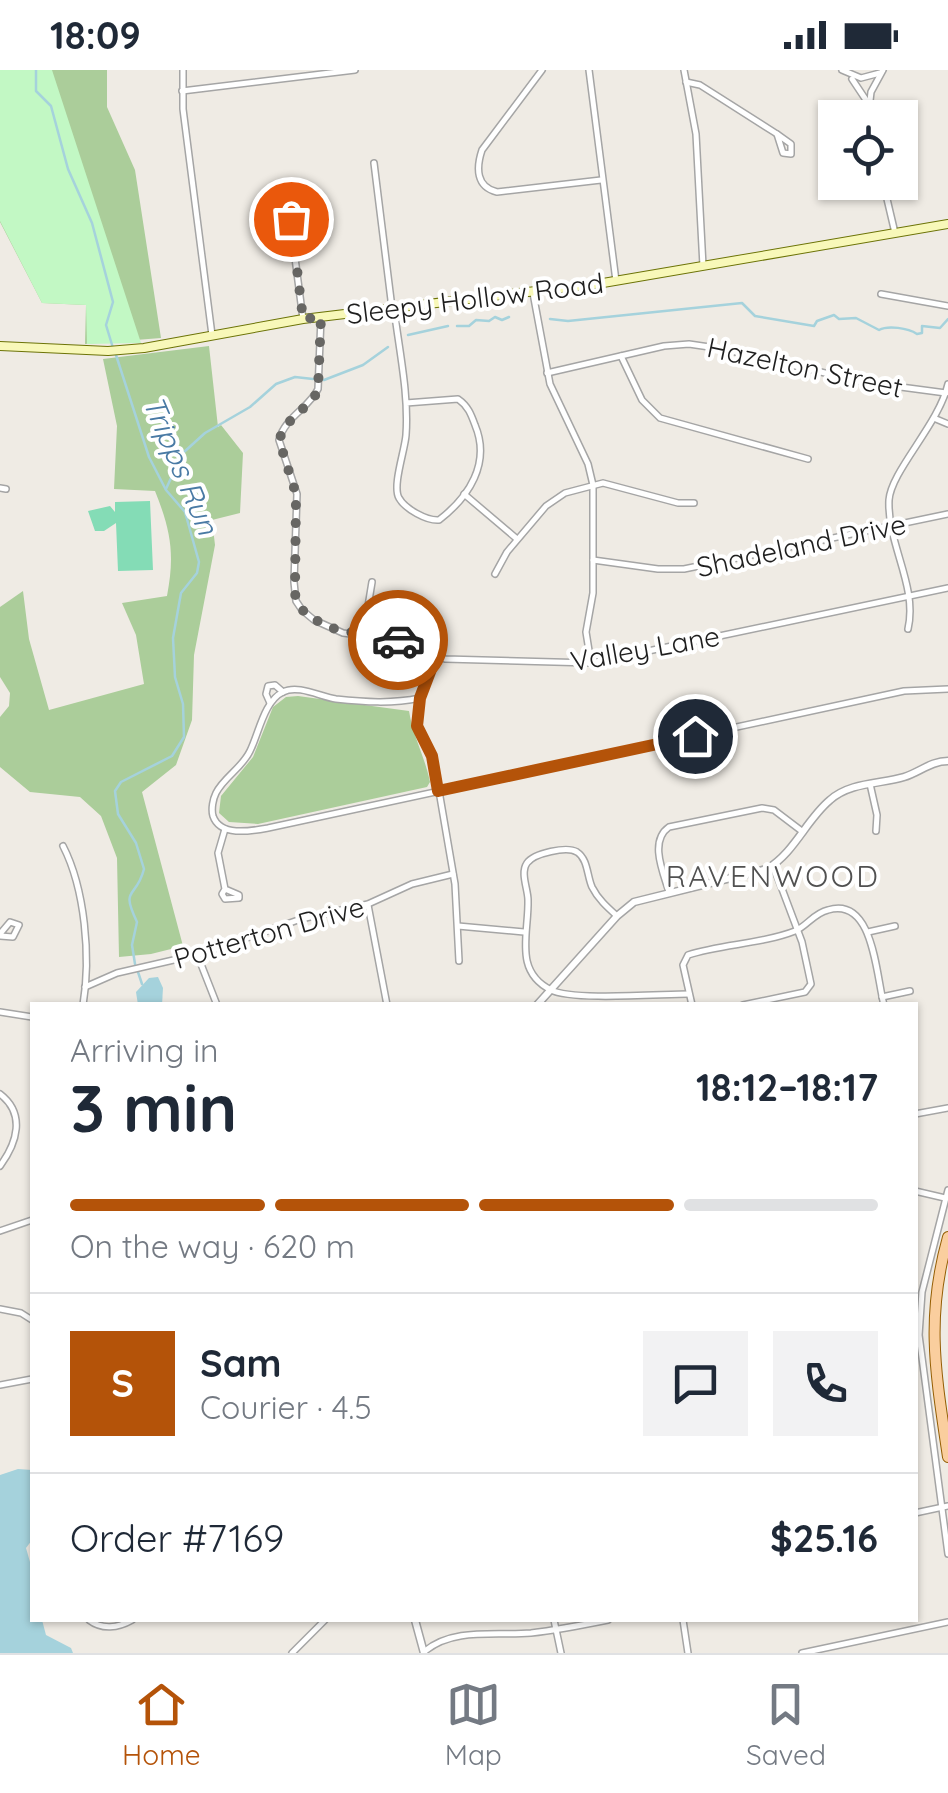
<!DOCTYPE html>
<html lang="en">
<head>
<meta charset="utf-8">
<style>
	body { margin:0; font-family:Quicksand,sans-serif; background:#f2f2f3; color:#1f2937; height:100vh; display:flex; flex-direction:column; font-size:38px; white-space:nowrap }
	* { box-sizing:border-box; margin:0 }
	p { font-size:32px; color:#747a83 }
	.icon { flex:none; width:55px; height:55px; fill:none; stroke:currentColor; stroke-width:2; stroke-linecap:round; stroke-linejoin:round }
	.map { position:relative; flex:1; overflow:hidden }
	.panel { position:absolute; left:30px; top:932px; width:888px; height:620px; display:flex; flex-direction:column; background:#fff; border-radius:0px; box-shadow:0 2px 8px #0004 }
	.panel>* { flex:none }
	.fabs { position:absolute; left:818px; top:30px; display:grid; gap:20px }
	.fabs a { display:grid; place-items:center; width:100px; height:100px; border-radius:0px; background:#fff; box-shadow:0 2px 8px #0004; font-size:50px }
	.pin { position:absolute; display:grid; place-items:center; width:85px; height:85px; color:#fff; margin:-42px; border:5px solid #fff; border-radius:50%; box-shadow:0 2px 10px #0007 }
	.courier { position:absolute; display:grid; place-items:center; width:100px; height:100px; margin:-50px; border:8px solid #b45309; border-radius:50%; background:#fff; color:#222; box-shadow:0 2px 12px #0007 }
	.overview em { font-style:normal; font-weight:700 }
	.overview div { display:flex; flex-direction:column-reverse }
	.overview { display:flex; align-items:center; justify-content:space-between; height:170px; padding:0 40px }
	h1 { font-size:65px; font-weight:700; line-height:75px }
	.bar { display:grid; grid-template-columns:repeat(4,1fr); gap:15px 10px; align-content:center; height:120px; padding:0 40px }
	.bar i { height:12px; border-radius:8px; background:#e0e1e3 }
	.bar .active { background:#b45309 }
	.bar p { grid-column:span 4 }
	.line { display:flex; align-items:center; gap:25px; padding:0 40px; border-top:2px solid #e0e1e3 }
	.line div { flex:1 }
	.round { display:grid; place-items:center; flex:none; width:105px; height:105px; border-radius:0px; background:#f2f2f3 }
	.status { display:flex; justify-content:space-between; align-items:center; height:70px; padding:0 50px; background:#fff; direction:ltr }
	.status svg { height:28px; fill:currentColor }
	.dock { display:flex; justify-content:space-around; align-items:center; height:140px; border-top:2px solid #e0e1e3; background:#fff; font-size:28px; color:#747a83 }
	.dock a { display:grid; justify-items:center; gap:5px }
	.dock .active { color:#b45309 }
	.map>svg:first-child { display:block }
</style>
</head>
<body>
<div class="status"><b>18:09</b><svg viewBox="0 0 49 12"><path d="M0 12V9h3v3zM5 12V6h3v6zM10 12V3h3v9zM15 12V0h3v12zM26 1h20v11H26zM47 4h2v5h-2z"/></svg></div>
<div class="map">
<svg width="948" height="1583" viewBox="0 0 948 1583">
	<rect width="100%" height="100%" fill="#efebe4"/>
	<g fill="#abcd9a">
		<polygon points="0,0 107,0 107,37 135,100 161,268 85,274 86,235 42,233 0,152"/>
		<path d="M209,276l9,81 3,-2 22,28 -3,60 -28,7 3,25 -21,110 -2,65 -16,45 -34,27 41,154 -32,8 -32,3 -2,-99 -16,-42 -21,-19 -50,-5 -30,-25v-50l9,-11 1,-13 -10,-16v-70l23,-16 6,48 20,71 95,-26 -8,-49 -14,-32 45,-7c8,-42 4,-65 -12,-105l-41,-2 3,-63 -14,-67z"/>
		<path d="M298,626l111,15c4,25 16,46 21,71l-3,5 -169,37 -29,-2 -10,-9 2,-17 32,-39 20,-50 13,-10z"/>
	</g>
	<polygon fill="#c2f8c4" points="0,0 52,0 141,273 87,274 86,235 42,233 0,151"/>
	<polygon fill="#84dcb6" points="150,431 153,500 118,501 116,453 104,461 95,461 88,441 110,436 115,442 115,432"/>
	<g fill="#a5d2dc">
		<polygon points="158,907 163,918 162,935 138,935 136,922 149,908"/>
		<polygon points="18,1399 32,1400 32,1470 26,1478 32,1499 32,1550 42,1550 46,1565 71,1578 73,1583 0,1583 0,1405"/>
	</g>
	<g fill="none" stroke-linecap="round" stroke-linejoin="round">
		<g stroke="#a5d2dc" stroke-width="2.5">
			<polyline points="36,0 36,21 51,36 68,99 92,153 113,232 106,255 113,278"/>
			<path d="M550,249l18,2 174,-18 13,13 59,10 3,-5 17,-6 5,4 17,-1 23,12c9,-5 29,-2 38,4l5,-1v-7l18,2 8,-9"/>
			<polyline points="457,256 469,256 476,250 489,251 495,247 502,250 509,247"/>
			<polyline points="408,265 448,256"/>
			<path d="M116,285l33,102 17,33 19,22 14,50 -2,11 -16,20 -8,45 2,39 8,27 1,33 -12,19 -51,26 -6,9 3,23 18,29 8,26c-8,31 -24,17 -7,53l-5,23 3,19"/>
			<polyline points="324,310 363,295 388,277"/>
			<polyline points="166,419 171,408 179,402 184,382 205,363 250,337 276,314 295,307 313,309"/>
			<polyline points="138,902 142,914"/>
		</g>
		<g stroke="#a5a5a5" stroke-width="8">
			<g id="minor">
				<polyline points="183,0 183,39 212,265"/>
				<path d="M542,0l-60,80c-6,18 -6,37 15,42l104,-12"/>
				<polyline points="589,0 616,211"/>
				<polyline points="684,0 696,64 703,196"/>
				<polyline points="842,0 861,8 880,3"/>
				<polyline points="852,9 868,33"/>
				<polyline points="686,12 700,15 777,64"/>
				<polyline points="182,21 355,0"/>
				<polyline points="868,48 871,22 883,0"/>
				<polygon points="777,64 791,74 791,84 783,83"/>
				<polyline points="374,93 392,238"/>
				<polyline points="883,112 895,163"/>
				<polyline points="280,115 287,127 303,249"/>
				<polyline points="533,223 550,314 588,394 593,415 593,523 586,562 591,593"/>
				<polyline points="881,224 948,236"/>
				<path d="M394,238c5,42 15,86 12,127 -1,15 -14,51 -7,63 6,11 28,23 40,22 30,-23 52,-57 36,-95 -4,-11 -7,-19 -17,-26l-52,4"/>
				<path d="M321,248l-3,71c-10,20 -33,28 -39,51l18,54 -3,88 2,19 6,9 12,10 29,13 54,7 48,19 146,4 357,-75"/>
				<polyline points="621,286 642,330 660,348 808,389"/>
				<polyline points="547,303 664,276 689,274 723,279 863,312 946,323"/>
				<polyline points="936,349 948,354"/>
				<polyline points="0,418 6,419"/>
				<polyline points="464,424 517,469"/>
				<polyline points="593,490 658,499 684,499 948,444"/>
				<polyline points="495,504 507,482 546,436 565,423 603,413 678,433 694,433"/>
				<path d="M908,559c10,-43 -21,-85 -19,-129 2,-29 50,-76 59,-116"/>
				<polyline points="363,567 372,512"/>
				<polyline points="436,586 420,628 417,656 433,686 455,814 459,891"/>
				<path d="M420,628c-28,6 -56,4 -84,1 -15,-2 -38,-15 -53,-7 -19,9 -24,41 -33,59 -8,17 -26,26 -34,42 -3,6 -5,16 -3,23 7,21 38,15 55,12l636,-137 44,-2"/>
				<polyline points="270,633 266,624 268,616 275,615 283,622"/>
				<polyline points="870,714 877,745 876,761"/>
				<path d="M63,776c22,43 28,111 20,159"/>
				<polyline points="225,819 222,824 225,829 239,828 239,825 225,819 218,783 225,759"/>
				<path d="M669,822c-6,-20 -20,-51 0,-65l93,-19 12,2 29,22"/>
				<polyline points="368,835 387,935"/>
				<path d="M617,846c-10,-9 -19,-17 -25,-29 -5,-11 -4,-28 -15,-35 -10,-6 -43,1 -50,11 -7,10 1,26 1,37 1,33 -15,71 23,90 21,11 110,4 138,4"/>
				<polyline points="458,856 524,862"/>
				<polyline points="868,862 895,856"/>
				<polyline points="0,864 10,852 19,855 13,867 0,866"/>
				<polyline points="197,884 217,935"/>
				<polyline points="85,917 117,903 204,883 301,849 368,834 412,814 453,804"/>
				<polyline points="882,927 910,921"/>
				<path d="M692,935l-9,-40 5,-10c34,-11 74,-11 107,-24 12,-5 19,-18 33,-21 46,-14 48,66 56,95"/>
				<polyline points="743,935 805,922 811,914 802,872 773,795"/>
				<polyline points="0,942 32,947"/>
				<path d="M0,1024c26,20 17,49 0,72"/>
				<polyline points="915,1044 948,1038"/>
				<polyline points="948,1120 922,1222 919,1265 948,1484"/>
				<polyline points="915,1121 945,1128"/>
				<polyline points="0,1161 32,1150"/>
				<polyline points="0,1239 21,1243 32,1250"/>
				<polyline points="0,1315 32,1309"/>
				<polyline points="915,1443 948,1436"/>
				<path d="M89,1550c13,10 29,8 43,0"/>
				<polyline points="554,1550 561,1583"/>
				<polyline points="683,1550 688,1583"/>
				<path d="M425,1581c29,-24 72,-15 106,-18 26,-3 52,-8 77,-13"/>
				<polyline points="292,1583 325,1550"/>
				<polyline points="802,1583 948,1552"/>
			</g>
		</g>
		<g stroke="#a5a5a5" stroke-width="9">
			<g id="tertiary">
				<path d="M537,935l80,-89 17,-14 133,-33c28,-17 39,-49 63,-69 20,-18 51,-16 74,-23 16,-5 27,-16 44,-16"/>
				<polyline points="415,1550 424,1583"/>
			</g>
		</g>
		<g stroke="#6c7307" stroke-width="10">
			<polyline id="secondary" points="0,276 108,281 144,278 303,249 603,213 948,154"/>
		</g>
		<g stroke="#955e03" stroke-width="12">
			<path id="primary" d="M948,1167c-23,82 -12,138 0,220"/>
		</g>
		<use href="#minor" stroke="#fff" stroke-width="5"/>
		<use href="#tertiary" stroke="#fff" stroke-width="6"/>
		<use href="#secondary" stroke="#f8f8b9" stroke-width="8"/>
		<use href="#primary" stroke="#face9e" stroke-width="10"/>
	</g>
	<g fill="none" stroke-linecap="round" stroke-linejoin="round">
		<polyline stroke="#676663" stroke-width="10" stroke-dasharray="0 18" points="291,149 303,249 321,247 318,319 314,328 285,356 279,370 296,424 295,524 298,535 309,547 337,560 398,570"/>
		<polyline stroke="#b45309" stroke-width="12" points="398,570 436,586 420,628 417,656 432,686 438,721 695,666"/>
	</g>
	<g text-anchor="middle" dominant-baseline="central" stroke-width="8" stroke-linejoin="round" paint-order="stroke">
		<g font-size="28" fill="#1e1e1e" stroke="#fff">
			<text transform="translate(475 228) rotate(-7)">Sleepy Hollow Road</text>
			<text transform="translate(805 297) rotate(12)">Hazelton Street</text>
			<text transform="translate(801 475) rotate(-12)">Shadeland Drive</text>
			<text transform="translate(645 578) rotate(-10)">Valley Lane</text>
			<text transform="translate(269 862) rotate(-16)">Potterton Drive</text>
		</g>
		<g font-size="30" font-style="italic" fill="#497aa4" stroke="#fff">
			<text transform="translate(181 395) rotate(67)">Tripps Run</text>
		</g>
		<g font-size="30" letter-spacing="2.5" fill="#515151" stroke="#fff">
			<text x="773" y="806">RAVENWOOD</text>
		</g>
	</g>
</svg>
<div class="fabs">
<a><svg class="icon" aria-label="locate" viewBox="0 0 24 24"><circle cx="12" cy="12" r="6"/><path d="M12 2v4M12 18v4M2 12h4M18 12h4"/></svg></a>
</div>
<div class="pin" style="left:291px;top:149px;background:#ea580c"><svg class="icon" aria-label="bag" viewBox="0 0 24 24"><path d="M5 8h14l-1 12H6zM9 8a3 3 0 0 1 6 0"/></svg></div>
<div class="pin" style="left:695px;top:666px;background:#1f2937"><svg class="icon" aria-label="home" viewBox="0 0 24 24"><path d="M3 11l9-7 9 7M6 9v11h12V9"/></svg></div>
<div class="courier" style="left:398px;top:570px"><svg class="icon" aria-label="car" viewBox="0 0 24 24"><path d="M5 17H2v-5l4-1 3-4h7l3 4 3 1v5h-3M9 17h6M6 11h13"/><circle cx="7" cy="17" r="2"/><circle cx="17" cy="17" r="2"/></svg></div>
<section class="panel">
<div class="overview"><div><h1>3 min</h1><p>Arriving in</p></div><em>18:12–18:17</em></div>
<div class="bar"><i class="active"></i><i class="active"></i><i class="active"></i><i></i><p>On the way · 620 m</p></div>
<div class="line" style="height:180px"><b class="round" style="background:#b45309;color:#fff">S</b><div><b>Sam</b><p>Courier · 4.5</p></div><a class="round"><svg class="icon" aria-label="chat" viewBox="0 0 24 24"><path d="M4 5h16v11H9l-5 4z"/></svg></a><a class="round"><svg class="icon" aria-label="phone" viewBox="0 0 24 24"><path d="M5 4h4l2 5-3 2q2 4 5 5l2-3 5 2v4C11 20 4 13 5 4z"/></svg></a></div>
<div class="line" style="height:130px"><div>Order #7169</div><b>$25.16</b></div>
</section>
</div>
<nav class="dock">
<a class="active"><svg class="icon" aria-label="home" viewBox="0 0 24 24"><path d="M3 11l9-7 9 7M6 9v11h12V9"/></svg>Home</a>
<a><svg class="icon" aria-label="map" viewBox="0 0 24 24"><path d="M3 6l6-2 6 2 6-2v14l-6 2-6-2-6 2zM9 4v14M15 6v14"/></svg>Map</a>
<a><svg class="icon" aria-label="saved" viewBox="0 0 24 24"><path d="M7 4h10v16l-5-4-5 4z"/></svg>Saved</a>
</nav>
</body>
</html>
